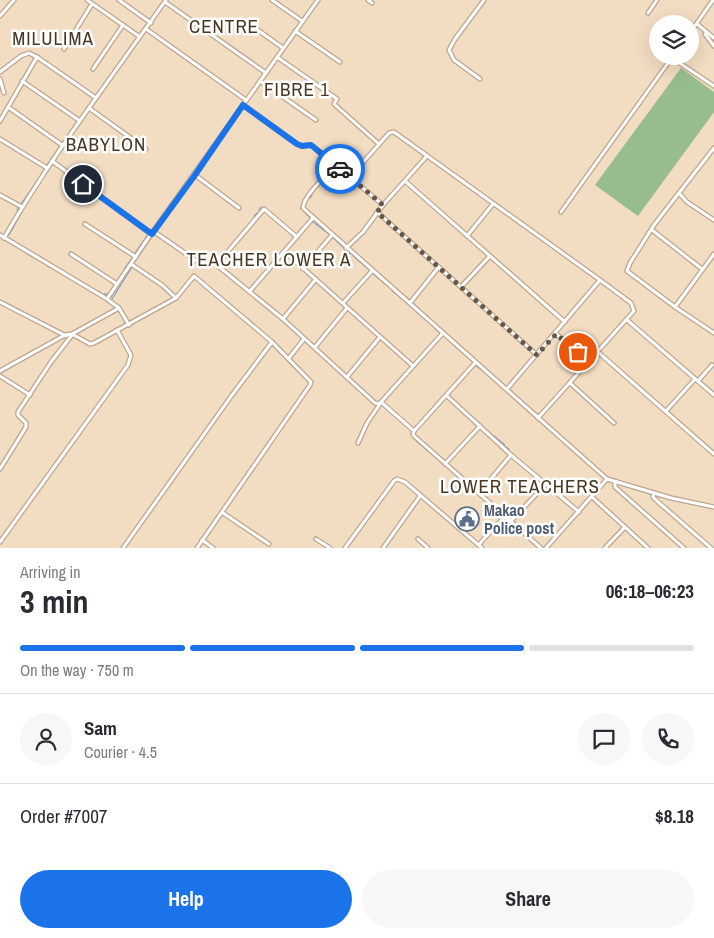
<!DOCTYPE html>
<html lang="en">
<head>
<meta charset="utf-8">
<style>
	body { margin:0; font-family:"Archivo Narrow",sans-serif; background:#f7f7f7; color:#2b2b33; height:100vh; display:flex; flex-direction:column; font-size:19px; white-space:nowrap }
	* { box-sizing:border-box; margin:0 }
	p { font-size:16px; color:#7c7c81 }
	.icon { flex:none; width:28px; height:28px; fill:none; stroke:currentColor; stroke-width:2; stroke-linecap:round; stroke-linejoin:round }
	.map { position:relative; height:548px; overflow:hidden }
	.details { display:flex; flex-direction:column; background:#fff; flex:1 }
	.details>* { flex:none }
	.controls { position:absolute; left:649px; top:15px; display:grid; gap:10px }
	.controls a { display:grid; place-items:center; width:50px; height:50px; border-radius:50%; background:#fff; box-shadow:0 5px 20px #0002; font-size:25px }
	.pin { position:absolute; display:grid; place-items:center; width:42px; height:42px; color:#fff; margin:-21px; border:2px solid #fff; border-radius:50%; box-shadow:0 1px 5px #0007 }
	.courier { position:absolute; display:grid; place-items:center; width:50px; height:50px; margin:-25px; border:4px solid #1a73e8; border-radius:50%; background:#fff; color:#222; box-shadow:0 1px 6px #0007 }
	.overview em { font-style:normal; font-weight:700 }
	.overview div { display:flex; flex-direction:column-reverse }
	.overview { display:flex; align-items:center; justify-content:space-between; height:85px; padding:0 20px }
	h1 { font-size:32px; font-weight:700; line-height:38px }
	.bar { display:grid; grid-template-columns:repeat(4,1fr); gap:8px 5px; align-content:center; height:60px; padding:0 20px }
	.bar i { height:6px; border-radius:4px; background:#e1e1e2 }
	.bar .selected { background:#1a73e8 }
	.bar p { grid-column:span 4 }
	.line { display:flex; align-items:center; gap:12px; padding:0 20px; border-top:1px solid #e1e1e2 }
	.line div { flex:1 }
	.round { display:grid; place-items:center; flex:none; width:52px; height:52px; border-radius:26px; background:#f7f7f7 }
	.action { display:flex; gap:10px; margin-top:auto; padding:10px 20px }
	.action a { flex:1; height:58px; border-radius:30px; background:#1a73e8; color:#fff; font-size:20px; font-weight:700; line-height:58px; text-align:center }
	.action a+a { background:#f7f7f7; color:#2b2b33 }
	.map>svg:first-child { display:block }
</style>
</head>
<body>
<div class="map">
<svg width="714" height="548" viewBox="0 0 714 548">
	<rect width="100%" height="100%" fill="#f2dcc2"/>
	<polygon fill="#97bd8f" points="681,68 714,92 714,112 638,216 595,185"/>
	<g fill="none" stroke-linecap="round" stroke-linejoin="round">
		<g stroke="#5f8ad0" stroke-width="1">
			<polyline points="61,152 71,137"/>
			<polyline points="51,159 60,146"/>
			<polyline points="55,161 57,158"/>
			<polyline points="46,166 50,161"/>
			<polyline points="48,171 52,165"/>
			<polyline points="306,202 312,196"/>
			<polyline points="300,208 310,218"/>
			<polyline points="17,210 45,169"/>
			<polyline points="259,210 261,207"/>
			<polyline points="254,216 258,212"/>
			<polyline points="309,224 313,222 330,235"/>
			<polyline points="156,231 162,223"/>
			<polyline points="9,235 27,203"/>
			<polyline points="0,237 18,248"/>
			<polyline points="332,237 350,254"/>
			<polyline points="9,238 27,249"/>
			<polyline points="288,250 292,245"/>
			<polyline points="23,251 32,257"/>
			<polyline points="135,253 148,234"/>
			<polyline points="353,256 369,270"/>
			<polyline points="34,258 45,264"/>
			<polyline points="42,258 47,261"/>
			<polyline points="280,259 284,255"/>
			<polyline points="49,262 61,270"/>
			<polyline points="134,263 154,234"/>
			<polyline points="47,266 56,270"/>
			<polyline points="124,269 132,258"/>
			<polyline points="61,273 88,289"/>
			<polyline points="372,273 386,285"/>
			<polyline points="117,281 122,273"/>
			<polyline points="95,290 100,292"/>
			<polyline points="397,290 409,299"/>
			<polyline points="392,291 401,298"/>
			<polyline points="104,294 108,294 115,284"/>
			<polyline points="112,299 132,267"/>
			<polyline points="412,302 426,315"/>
			<polyline points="427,315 429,317"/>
			<polyline points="430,318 435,323"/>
			<polyline points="436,324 442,330"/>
			<polyline points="434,328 440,333"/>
			<polyline points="444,331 449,336"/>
			<polyline points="444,336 460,351"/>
			<polyline points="462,352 473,363"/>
			<polyline points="476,366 483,371"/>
			<polyline points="486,374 491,378"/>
			<polyline points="510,390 538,415"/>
			<polyline points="411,434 414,439"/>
			<polyline points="493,435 505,445"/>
			<polyline points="416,441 435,457"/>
			<polyline points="506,447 509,449"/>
			<polyline points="437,458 444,465"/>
			<polyline points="445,466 448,469"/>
			<polyline points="450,470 459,479"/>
		</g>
		<g stroke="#bba68d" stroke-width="5.5">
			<g id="minor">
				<polyline points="87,0 140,37"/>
				<polyline points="119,0 151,23"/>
				<polyline points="272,0 302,21"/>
				<polyline points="368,0 372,3"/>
				<polyline points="165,2 266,73"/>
				<polyline points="648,13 657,0"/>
				<polyline points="0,16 14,0"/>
				<polyline points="248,23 283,48"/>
				<polyline points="697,24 714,38"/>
				<polyline points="146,29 246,100"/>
				<polyline points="295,31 340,62"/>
				<polyline points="690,33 713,0"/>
				<polyline points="705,34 714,46"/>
				<polyline points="64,49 92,4"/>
				<polyline points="277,57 337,99 334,104 379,144"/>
				<polyline points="672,58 714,86"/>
				<polyline points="93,69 123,25"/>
				<polyline points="0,72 21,56 29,53 37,57"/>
				<polyline points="0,79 4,93"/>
				<polyline points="480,79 454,60 449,50 455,39 484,0"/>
				<polyline points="22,81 80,121"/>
				<polyline points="260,81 316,120"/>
				<polyline points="243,105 297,144 302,146 308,145 314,147 383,205"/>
				<polyline points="8,107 62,145"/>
				<polyline points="89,108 146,149"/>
				<polyline points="0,121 37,57 96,98"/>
				<polyline points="0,139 47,168"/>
				<polyline points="714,148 654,225 630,263 627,271 675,307 714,333"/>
				<polyline points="52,161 151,234"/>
				<path d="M336,165c-9,10 -33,31 -33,43l304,271"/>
				<polyline points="195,175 239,208"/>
				<polyline points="350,177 389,133 394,132 600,280 507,389"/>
				<polyline points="405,181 565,322"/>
				<polyline points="679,193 687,202 714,220"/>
				<polyline points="0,195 22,207"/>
				<polyline points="377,212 537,355"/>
				<polyline points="561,212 673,56"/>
				<polyline points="85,224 136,257"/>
				<polyline points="652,230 702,269"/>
				<polyline points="153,231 198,262"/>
				<polyline points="0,235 107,299 119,308 129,325"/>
				<polyline points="467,236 493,204"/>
				<polyline points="297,237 264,209 219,262 218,266 283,319 375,403 379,404 381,402 414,431"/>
				<path d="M4,238c48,-83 107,-160 162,-238"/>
				<polyline points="346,248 363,232 383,205 427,156"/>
				<polyline points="285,252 413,366"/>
				<polyline points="71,254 117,284"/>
				<polyline points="131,264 162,285 176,298"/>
				<polyline points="303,269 332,235"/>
				<polyline points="461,287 489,257"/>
				<polyline points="250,291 313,218"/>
				<polyline points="107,299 151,234 318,0"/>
				<polyline points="0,302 66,336"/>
				<polyline points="343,303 372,271"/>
				<polyline points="410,303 438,268"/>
				<polyline points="675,307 714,254"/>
				<polyline points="283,319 316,279"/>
				<polyline points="627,320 714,395"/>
				<polyline points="72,334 90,344 94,343 176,298 194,276 272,342 311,382 310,385 197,548"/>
				<polyline points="556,334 589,361"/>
				<polyline points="315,347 347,308"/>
				<polyline points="598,352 714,454"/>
				<polyline points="289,358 304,339"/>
				<polyline points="475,363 414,431 413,435 541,548"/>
				<polyline points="0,371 65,335 72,334 119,308"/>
				<polyline points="0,376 30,395"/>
				<polyline points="347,377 380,337"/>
				<polyline points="698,381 712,365"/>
				<polyline points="570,383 614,423"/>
				<polyline points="447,396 511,455 579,512"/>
				<polyline points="381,402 443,333"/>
				<polyline points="666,411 695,379"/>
				<polyline points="538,418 634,311 631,303 600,280"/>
				<polyline points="358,443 367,423 380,404"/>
				<polyline points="445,464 480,426"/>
				<polyline points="0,469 26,427 26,423 18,415 18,412 51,362 72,335"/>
				<polyline points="615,482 615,487 684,548"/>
				<polyline points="479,493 511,455"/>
				<polyline points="654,493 653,497 657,501 711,548"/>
				<polyline points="592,497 648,548"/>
				<polyline points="223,513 269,544"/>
				<polyline points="511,521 546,484"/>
				<polyline points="316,539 330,548"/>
				<polyline points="418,539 428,548"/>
				<polyline points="202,540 213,548"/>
				<polyline points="0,542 128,365 131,355 117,330"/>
				<path d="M479,545c7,-10 17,-19 26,-28"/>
				<polyline points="123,548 232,395 272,342"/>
				<polyline points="345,548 394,481 397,479 405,482 482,548"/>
				<polyline points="383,548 420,496"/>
				<polyline points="546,548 607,479 671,498 714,507"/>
				<polyline points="605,548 625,527"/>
			</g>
		</g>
		<use href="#minor" stroke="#fff" stroke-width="3"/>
	</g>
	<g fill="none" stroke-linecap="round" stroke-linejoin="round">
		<polyline stroke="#655849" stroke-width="5" stroke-dasharray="0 9" points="340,169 383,205 377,212 537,355 556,334 578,352"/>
		<polyline stroke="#1a73e8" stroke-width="6" points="83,184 152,234 195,175 243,105 297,144 302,146 311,145 340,169"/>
	</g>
	<defs>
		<g id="civic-ring" transform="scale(1.25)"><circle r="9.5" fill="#fff" stroke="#5c6f8a" stroke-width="1.5"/><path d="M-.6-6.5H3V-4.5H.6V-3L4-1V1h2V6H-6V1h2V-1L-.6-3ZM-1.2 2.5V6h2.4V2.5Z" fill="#5c6f8a"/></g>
	</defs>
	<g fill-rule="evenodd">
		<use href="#civic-ring" x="467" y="519"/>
	</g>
	<g text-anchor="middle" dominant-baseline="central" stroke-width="5" stroke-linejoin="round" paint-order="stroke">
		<g font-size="16" font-weight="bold" fill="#4e5e75" stroke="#fff" text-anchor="start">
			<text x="484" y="510">Makao<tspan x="484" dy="18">Police post</tspan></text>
		</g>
		<g font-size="19" letter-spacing="1" fill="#4a3822" stroke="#fff">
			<text x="224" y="26">CENTRE</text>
			<text x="53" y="38">MILULIMA</text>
			<text x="297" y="89">FIBRE 1</text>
			<text x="106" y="144">BABYLON</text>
			<text x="269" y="259">TEACHER LOWER A</text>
			<text x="520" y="486">LOWER TEACHERS</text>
		</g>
	</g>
</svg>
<div class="controls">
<a><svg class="icon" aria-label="layers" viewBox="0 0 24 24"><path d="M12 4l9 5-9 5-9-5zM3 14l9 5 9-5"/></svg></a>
</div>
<div class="pin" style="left:578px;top:352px;background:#ea580c"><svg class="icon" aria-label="bag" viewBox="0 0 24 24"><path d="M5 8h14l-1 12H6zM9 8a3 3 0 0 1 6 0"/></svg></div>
<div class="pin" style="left:83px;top:184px;background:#1f2937"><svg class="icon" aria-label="home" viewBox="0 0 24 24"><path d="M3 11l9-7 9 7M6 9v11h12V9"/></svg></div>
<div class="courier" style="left:340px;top:169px"><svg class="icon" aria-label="car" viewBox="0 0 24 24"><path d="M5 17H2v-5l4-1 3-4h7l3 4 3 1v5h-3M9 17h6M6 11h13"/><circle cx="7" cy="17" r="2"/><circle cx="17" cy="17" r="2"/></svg></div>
</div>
<section class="details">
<div class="overview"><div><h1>3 min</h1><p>Arriving in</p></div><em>06:18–06:23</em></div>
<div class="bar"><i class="selected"></i><i class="selected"></i><i class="selected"></i><i></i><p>On the way · 750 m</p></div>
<div class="line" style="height:90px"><a class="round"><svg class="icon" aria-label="person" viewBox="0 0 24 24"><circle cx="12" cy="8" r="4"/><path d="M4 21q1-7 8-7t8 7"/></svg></a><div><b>Sam</b><p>Courier · 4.5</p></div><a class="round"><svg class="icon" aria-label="chat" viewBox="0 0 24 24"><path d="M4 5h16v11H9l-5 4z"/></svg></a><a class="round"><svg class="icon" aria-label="phone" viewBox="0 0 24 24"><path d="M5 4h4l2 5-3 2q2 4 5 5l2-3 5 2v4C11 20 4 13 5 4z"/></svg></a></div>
<div class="line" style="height:65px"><div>Order #7007</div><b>$8.18</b></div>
<div class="action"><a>Help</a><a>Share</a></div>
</section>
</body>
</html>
